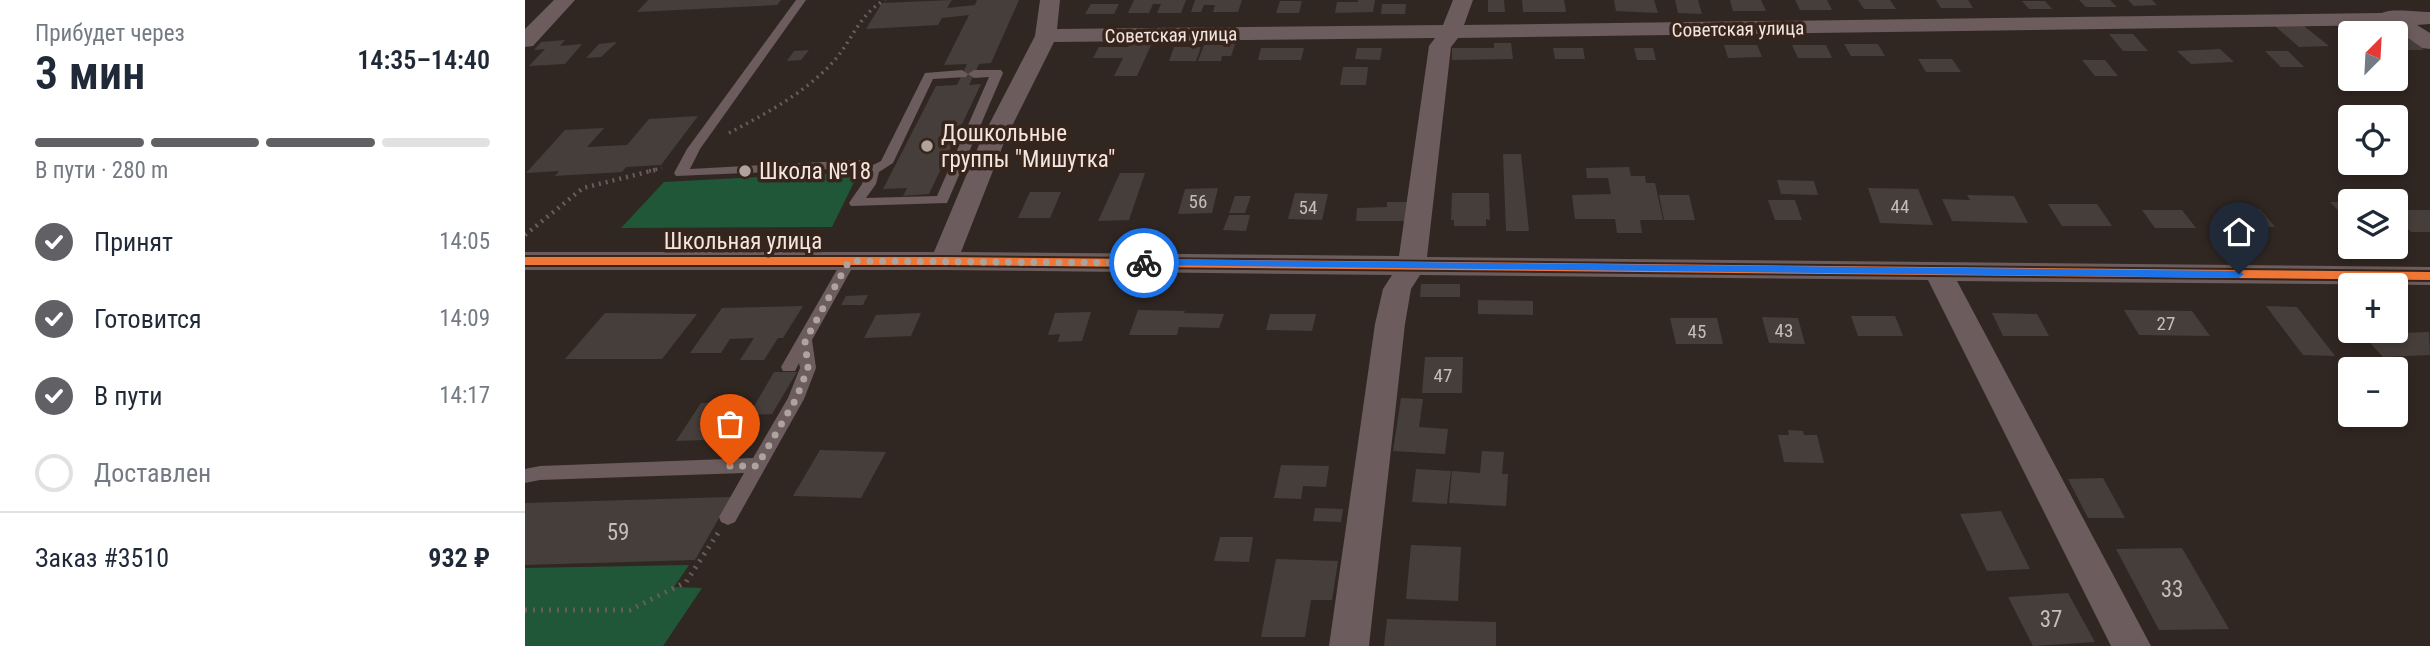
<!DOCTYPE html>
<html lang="ru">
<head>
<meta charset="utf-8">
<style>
	body { margin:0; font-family:"Roboto Condensed",sans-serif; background:#f6f6f7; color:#1f2937; height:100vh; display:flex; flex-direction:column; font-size:26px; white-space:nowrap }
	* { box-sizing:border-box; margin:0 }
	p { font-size:23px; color:#747a83 }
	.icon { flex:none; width:38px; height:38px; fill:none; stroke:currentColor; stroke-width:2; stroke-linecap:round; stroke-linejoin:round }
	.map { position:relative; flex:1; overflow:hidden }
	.drawer { display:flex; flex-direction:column; background:#fff; width:525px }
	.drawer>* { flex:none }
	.needle { width:46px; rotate:24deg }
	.fabs { position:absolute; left:1813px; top:21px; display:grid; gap:14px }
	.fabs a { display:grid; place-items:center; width:70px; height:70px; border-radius:7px; background:#fff; box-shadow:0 4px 10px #0003; font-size:35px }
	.pin { position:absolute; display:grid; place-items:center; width:60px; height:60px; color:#fff; margin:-72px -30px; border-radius:50% 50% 50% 0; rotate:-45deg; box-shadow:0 0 7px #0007 }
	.pin .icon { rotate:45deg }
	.courier { position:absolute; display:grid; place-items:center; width:70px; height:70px; margin:-35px; border:5px solid #1a73e8; border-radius:50%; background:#fff; color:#222; box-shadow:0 2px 9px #0007 }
	.overview em { font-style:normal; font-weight:600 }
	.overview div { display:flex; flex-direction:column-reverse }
	.overview { display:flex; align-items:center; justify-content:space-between; height:119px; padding:0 35px }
	h1 { font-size:46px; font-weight:600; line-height:52px }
	.bar { display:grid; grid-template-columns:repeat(4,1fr); gap:10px 7px; align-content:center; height:84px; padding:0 35px }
	.bar i { height:9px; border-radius:5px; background:#e0e1e3 }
	.bar .selected { background:#606065 }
	.bar p { grid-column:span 4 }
	.line { display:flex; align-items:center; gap:18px; padding:0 35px; border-top:2px solid #e0e1e3 }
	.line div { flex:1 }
	ol { padding:0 35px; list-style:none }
	li { display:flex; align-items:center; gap:21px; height:77px }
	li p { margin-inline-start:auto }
	li .icon { padding:7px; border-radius:50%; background:#606065; color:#fff; stroke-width:4 }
	li:last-child { color:#747a83 }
	li i { width:38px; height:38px; border:4px solid #e0e1e3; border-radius:50% }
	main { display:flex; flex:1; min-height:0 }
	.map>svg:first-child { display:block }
</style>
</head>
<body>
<main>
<section class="drawer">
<div class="overview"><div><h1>3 мин</h1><p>Прибудет через</p></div><em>14:35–14:40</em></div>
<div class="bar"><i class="selected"></i><i class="selected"></i><i class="selected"></i><i></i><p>В пути · 280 m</p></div>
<ol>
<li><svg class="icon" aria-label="check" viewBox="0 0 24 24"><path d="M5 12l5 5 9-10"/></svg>Принят<p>14:05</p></li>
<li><svg class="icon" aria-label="check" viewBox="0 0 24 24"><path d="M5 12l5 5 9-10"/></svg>Готовится<p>14:09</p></li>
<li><svg class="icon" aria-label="check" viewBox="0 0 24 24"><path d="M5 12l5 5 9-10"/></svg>В пути<p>14:17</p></li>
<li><i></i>Доставлен</li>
</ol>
<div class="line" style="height:91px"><div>Заказ #3510</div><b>932 ₽</b></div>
</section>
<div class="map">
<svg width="1905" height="646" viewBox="0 0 1905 646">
	<rect width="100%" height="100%" fill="#312722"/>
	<g fill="#1f5738">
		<polygon points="334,172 307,227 96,228 139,182"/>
		<polygon points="164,565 149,587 177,588 138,646 0,646 0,568"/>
	</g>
	<g fill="#463e3a">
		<polygon points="123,0 256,0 252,5 112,12"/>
		<polygon points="427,0 422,8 450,5 452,0 494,0 466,63 454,64 444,85 456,84 404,194 378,196 382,188 358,189 411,86 432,85 442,64 419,65 444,15 417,18 413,25 341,29 357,3"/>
		<polygon points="609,0 661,0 656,13 632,13 636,4 628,4 624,13 603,13"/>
		<polygon points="670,0 717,0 713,12 688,12 690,5 679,5 676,12 666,12"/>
		<polygon points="833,0 850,0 848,12 810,13 812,2 833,2"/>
		<polygon points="963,0 979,0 980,12 963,12"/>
		<polygon points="997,0 1039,0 1041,12 998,12"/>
		<polygon points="1089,0 1129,0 1133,13 1091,11"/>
		<polygon points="1150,0 1173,0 1177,14 1153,13"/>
		<polygon points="1205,0 1236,0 1241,11 1208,11"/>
		<polygon points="1270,0 1302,0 1307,10 1275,10"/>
		<polygon points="1333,0 1365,0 1371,9 1339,9"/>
		<polygon points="1411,0 1443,0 1448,8 1416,8"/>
		<polygon points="1554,0 1585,0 1592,7 1561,7"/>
		<polygon points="1603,0 1627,0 1632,5 1609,6"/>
		<polygon points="755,1 777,1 774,13 751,13"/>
		<polygon points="1497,1 1520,1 1527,9 1504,9"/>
		<polygon points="566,4 594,4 589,14 560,14"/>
		<polygon points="857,4 881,4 880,14 856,14"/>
		<polygon points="1750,26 1779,26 1804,46 1774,47"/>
		<polygon points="1584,34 1608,34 1623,51 1598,51"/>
		<polygon points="1871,37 1883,37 1899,50 1871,50"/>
		<polygon points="703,39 712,39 706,56 697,56 696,61 673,61 679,45 701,45"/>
		<polygon points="40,40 35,46 57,44 40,64 4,66 20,49 9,50 16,42"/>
		<polygon points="92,42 76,57 61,58 74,44"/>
		<polygon points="605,43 627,43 612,76 589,76 598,58 568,58 574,47 603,47"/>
		<polygon points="969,43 986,43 988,59 927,60 927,48 969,48"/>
		<polygon points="1319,44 1353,44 1360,56 1326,56"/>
		<polygon points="1199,45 1232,45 1237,57 1203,58"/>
		<polygon points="1267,45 1301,45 1307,58 1273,58"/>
		<polygon points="649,47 676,47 671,61 644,61"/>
		<polygon points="736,48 779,48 776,60 733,60"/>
		<polygon points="832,48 857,48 855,60 830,59"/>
		<polygon points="1028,48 1058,48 1060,59 1030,59"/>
		<polygon points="1109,48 1128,48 1131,60 1112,60"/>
		<polygon points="1695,49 1709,62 1666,64 1652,51"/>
		<polygon points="284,50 276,60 262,61 269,51"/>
		<polygon points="1740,51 1763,51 1779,67 1756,67"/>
		<polygon points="1393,59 1427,59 1436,72 1401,72"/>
		<polygon points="1557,60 1580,60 1593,76 1570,76"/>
		<polygon points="818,67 843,67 841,85 815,85"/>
		<polygon points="173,116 136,165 101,167 97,172 30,176 34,171 1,173 40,130 79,128 62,147 102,145 124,119"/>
		<polygon points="978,154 996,154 1004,231 981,231"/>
		<polygon points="1104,167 1106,176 1120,176 1121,183 1130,183 1138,220 1115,220 1117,233 1092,233 1090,219 1050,219 1047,195 1086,194 1083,178 1062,178 1061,168"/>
		<polygon points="595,173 620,173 604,220 573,221"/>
		<polygon points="1252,180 1289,181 1293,195 1256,194"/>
		<polygon points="693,188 687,213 653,214 660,189"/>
		<polygon points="1343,188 1393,189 1408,225 1355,223"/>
		<polygon points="505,192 536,192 525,218 493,218"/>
		<polygon points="770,193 803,194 797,220 763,219"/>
		<polygon points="927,193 964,193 965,220 961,219 961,226 929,226 929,220 926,220"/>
		<polygon points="1134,195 1164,195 1170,220 1139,220"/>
		<polygon points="1442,195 1489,196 1503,223 1427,221 1417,199 1445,200"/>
		<polygon points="710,196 726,196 720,213 704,213"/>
		<polygon points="1243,200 1270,200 1277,220 1250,220"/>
		<polygon points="862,202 883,202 882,221 831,221 832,208 862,207"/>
		<polygon points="1805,202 1825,202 1825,223"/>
		<polygon points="1523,204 1572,204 1587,226 1537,226"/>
		<polygon points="1695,208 1735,209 1750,227 1709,226"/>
		<polygon points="1617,210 1657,210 1671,228 1630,228"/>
		<polygon points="1871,210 1905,210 1905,232 1886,232 1871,217"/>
		<polygon points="704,215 725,215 721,231 698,230"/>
		<polygon points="896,284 935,284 935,297 895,297"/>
		<polygon points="343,295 338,305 316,305 321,296"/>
		<polygon points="953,300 1008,301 1008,315 953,314"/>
		<polygon points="278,306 258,338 253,338 239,360 215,360 229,338 205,339 196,353 165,353 197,308"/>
		<polygon points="1741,306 1772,307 1810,356 1778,355"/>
		<polygon points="613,310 660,311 659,313 699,314 694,328 654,327 652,335 604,335"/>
		<polygon points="1599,310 1667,311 1685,336 1614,335"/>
		<polygon points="566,312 557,341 533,342 535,334 523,335 530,313"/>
		<polygon points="80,313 172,314 137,359 40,359"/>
		<polygon points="396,313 386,336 339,338 351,315"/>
		<polygon points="1467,313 1512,314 1524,336 1478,336"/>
		<polygon points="745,314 791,314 787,331 741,330"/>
		<polygon points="1326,316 1370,316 1378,336 1333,336"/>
		<polygon points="1237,317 1273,318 1280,344 1244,343"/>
		<polygon points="1145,318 1192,318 1198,344 1151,344"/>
		<polygon points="1904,332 1905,355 1858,357 1837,334"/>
		<polygon points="900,357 938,357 937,393 897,393"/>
		<polygon points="249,372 272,372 247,414 224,415"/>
		<polygon points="876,398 898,399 894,427 923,429 920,454 868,451"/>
		<polygon points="204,402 180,440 151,441 176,403"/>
		<polygon points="1263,430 1278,431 1279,435 1292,435 1299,463 1259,462 1253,435 1264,435"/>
		<polygon points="295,450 361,452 336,498 268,496"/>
		<polygon points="957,451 979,452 977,474 983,474 981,506 924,503 927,471 955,473"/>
		<polygon points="756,465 804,466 801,487 778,486 776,499 749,498"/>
		<polygon points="891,469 926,471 922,504 887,502"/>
		<polygon points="1578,478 1600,518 1563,518 1543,479"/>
		<polygon points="206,497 170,560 0,565 0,503"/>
		<polygon points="790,508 818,509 816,522 788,521"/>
		<polygon points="1476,511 1505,569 1462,571 1435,514"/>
		<polygon points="695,537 728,537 724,562 689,561"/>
		<polygon points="886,545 936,547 933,601 881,599"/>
		<polygon points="1657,548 1704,629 1634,630 1591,549"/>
		<polygon points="751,559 813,561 807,600 786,600 780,637 736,637"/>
		<polygon points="1543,593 1570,642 1508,646 1483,597"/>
		<polygon points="862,619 971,622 971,646 859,646"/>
	</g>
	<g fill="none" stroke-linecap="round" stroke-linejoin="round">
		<g stroke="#685d5a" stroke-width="3.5" stroke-dasharray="2 4.5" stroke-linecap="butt">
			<path d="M204,133c36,-19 76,-40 104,-71 19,-21 26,-48 52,-62"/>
			<polyline points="124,171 137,168"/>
		</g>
		<polyline stroke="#685d5a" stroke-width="4.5" stroke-dasharray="2 5" stroke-linecap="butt" points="0,235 58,188 130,170"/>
		<polyline stroke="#685d5a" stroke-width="5" stroke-dasharray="2 6" stroke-linecap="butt" points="0,610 105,610 161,582 193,533"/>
		<g fill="#6c5c5d" fill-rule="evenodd">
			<polygon points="271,0 281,0 175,149 165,169 335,160 348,165 356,161 400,73 437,70 443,74 441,77 408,79 368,163 354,172 351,184 341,198 412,196 464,77 449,78 443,74 449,70 476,70 478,73 422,203 326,206 324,203 337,184 341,172 333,168 151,176 149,173 162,149"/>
			<polygon points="324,256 331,261 287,340 291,368 279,399 210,522 203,525 196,522 194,517 219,473 15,480 0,483 0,469 15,466 228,458 263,398 275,368 274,363 270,371 258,371 256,367 317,261"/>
		</g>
		<g fill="#6c5c5d" fill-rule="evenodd">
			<polygon points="29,0 50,0 8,46 0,47 0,29"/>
			<path d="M515,0h20l-3,29 386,-4 10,-25h20l-9,25 918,-12c10,-5 35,-1 48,-1v12l-13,1 13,8v16l-8,-1 -32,-23 -932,13 -7,9 -24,210 1003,10v18l-473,-4 194,365h-40l-183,-366 -508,-5 -9,14 -6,35 -36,322h-40l46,-322 8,-35 9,-14 -448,-5h-419v-18h409l47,-112 54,-104zM910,38l-6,8 -30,210 -438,-4 44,-112 49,-98z"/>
		</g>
		<g stroke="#37251c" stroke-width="12">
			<polyline id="cycleway" points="0,261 419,261 1905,276"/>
		</g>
		<use href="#cycleway" stroke="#f07635" stroke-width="8"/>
	</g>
	<polygon fill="#1a73e8" points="619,259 1714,271 1719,274 1714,278 615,265 615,260"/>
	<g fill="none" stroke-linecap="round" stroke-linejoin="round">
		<polyline stroke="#afa39e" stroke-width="7" stroke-dasharray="0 12.6" points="205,466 232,466 271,399 283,368 280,341 324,261 619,263"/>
	</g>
	<g fill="#afa39e" stroke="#37251c" stroke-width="2.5">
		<circle cx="402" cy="146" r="7"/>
		<circle cx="220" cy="171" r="7"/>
	</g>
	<g text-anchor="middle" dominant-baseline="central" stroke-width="7" stroke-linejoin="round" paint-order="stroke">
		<g font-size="19" fill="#f3e6e1" stroke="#37251c">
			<text transform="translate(1213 29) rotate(-1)">Советская улица</text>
			<text transform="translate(646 35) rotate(-1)">Советская улица</text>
		</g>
		<g font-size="19" fill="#c8bcb7">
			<text x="673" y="201">56</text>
			<text x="1375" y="206">44</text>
			<text x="783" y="207">54</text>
			<text x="1641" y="323">27</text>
			<text x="1259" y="330">43</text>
			<text x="1172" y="331">45</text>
			<text x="918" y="375">47</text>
		</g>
		<g font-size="23" fill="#f3e6e1" stroke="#37251c" text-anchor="start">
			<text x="416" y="133">Дошкольные<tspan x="416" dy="26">группы "Мишутка"</tspan></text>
			<text x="234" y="171">Школа №18</text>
		</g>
		<g font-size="23" fill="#f3e6e1" stroke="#37251c">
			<text x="218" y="241">Школьная улица</text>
		</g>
		<g font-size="23" fill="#c8bcb7">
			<text x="93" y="532">59</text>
			<text x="1647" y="589">33</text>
			<text x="1526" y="619">37</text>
		</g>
	</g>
</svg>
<div class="fabs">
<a><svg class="needle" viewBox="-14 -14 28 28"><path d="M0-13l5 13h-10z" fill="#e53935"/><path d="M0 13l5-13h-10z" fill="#747a83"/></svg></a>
<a><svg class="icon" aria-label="locate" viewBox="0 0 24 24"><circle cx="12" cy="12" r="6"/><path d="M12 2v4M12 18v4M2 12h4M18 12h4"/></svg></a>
<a><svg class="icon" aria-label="layers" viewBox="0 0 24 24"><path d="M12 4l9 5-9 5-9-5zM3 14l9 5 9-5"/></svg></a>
<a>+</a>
<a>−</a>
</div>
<div class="pin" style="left:205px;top:466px;background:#ea580c"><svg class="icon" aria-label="bag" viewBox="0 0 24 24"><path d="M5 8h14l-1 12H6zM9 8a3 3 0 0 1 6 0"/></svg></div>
<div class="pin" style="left:1714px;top:274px;background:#1f2937"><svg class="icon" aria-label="home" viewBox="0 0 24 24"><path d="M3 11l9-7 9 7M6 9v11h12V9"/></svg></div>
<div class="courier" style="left:619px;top:263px"><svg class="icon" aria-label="bike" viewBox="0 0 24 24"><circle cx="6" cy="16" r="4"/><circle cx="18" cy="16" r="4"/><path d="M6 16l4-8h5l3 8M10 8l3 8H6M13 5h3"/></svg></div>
</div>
</main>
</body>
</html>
